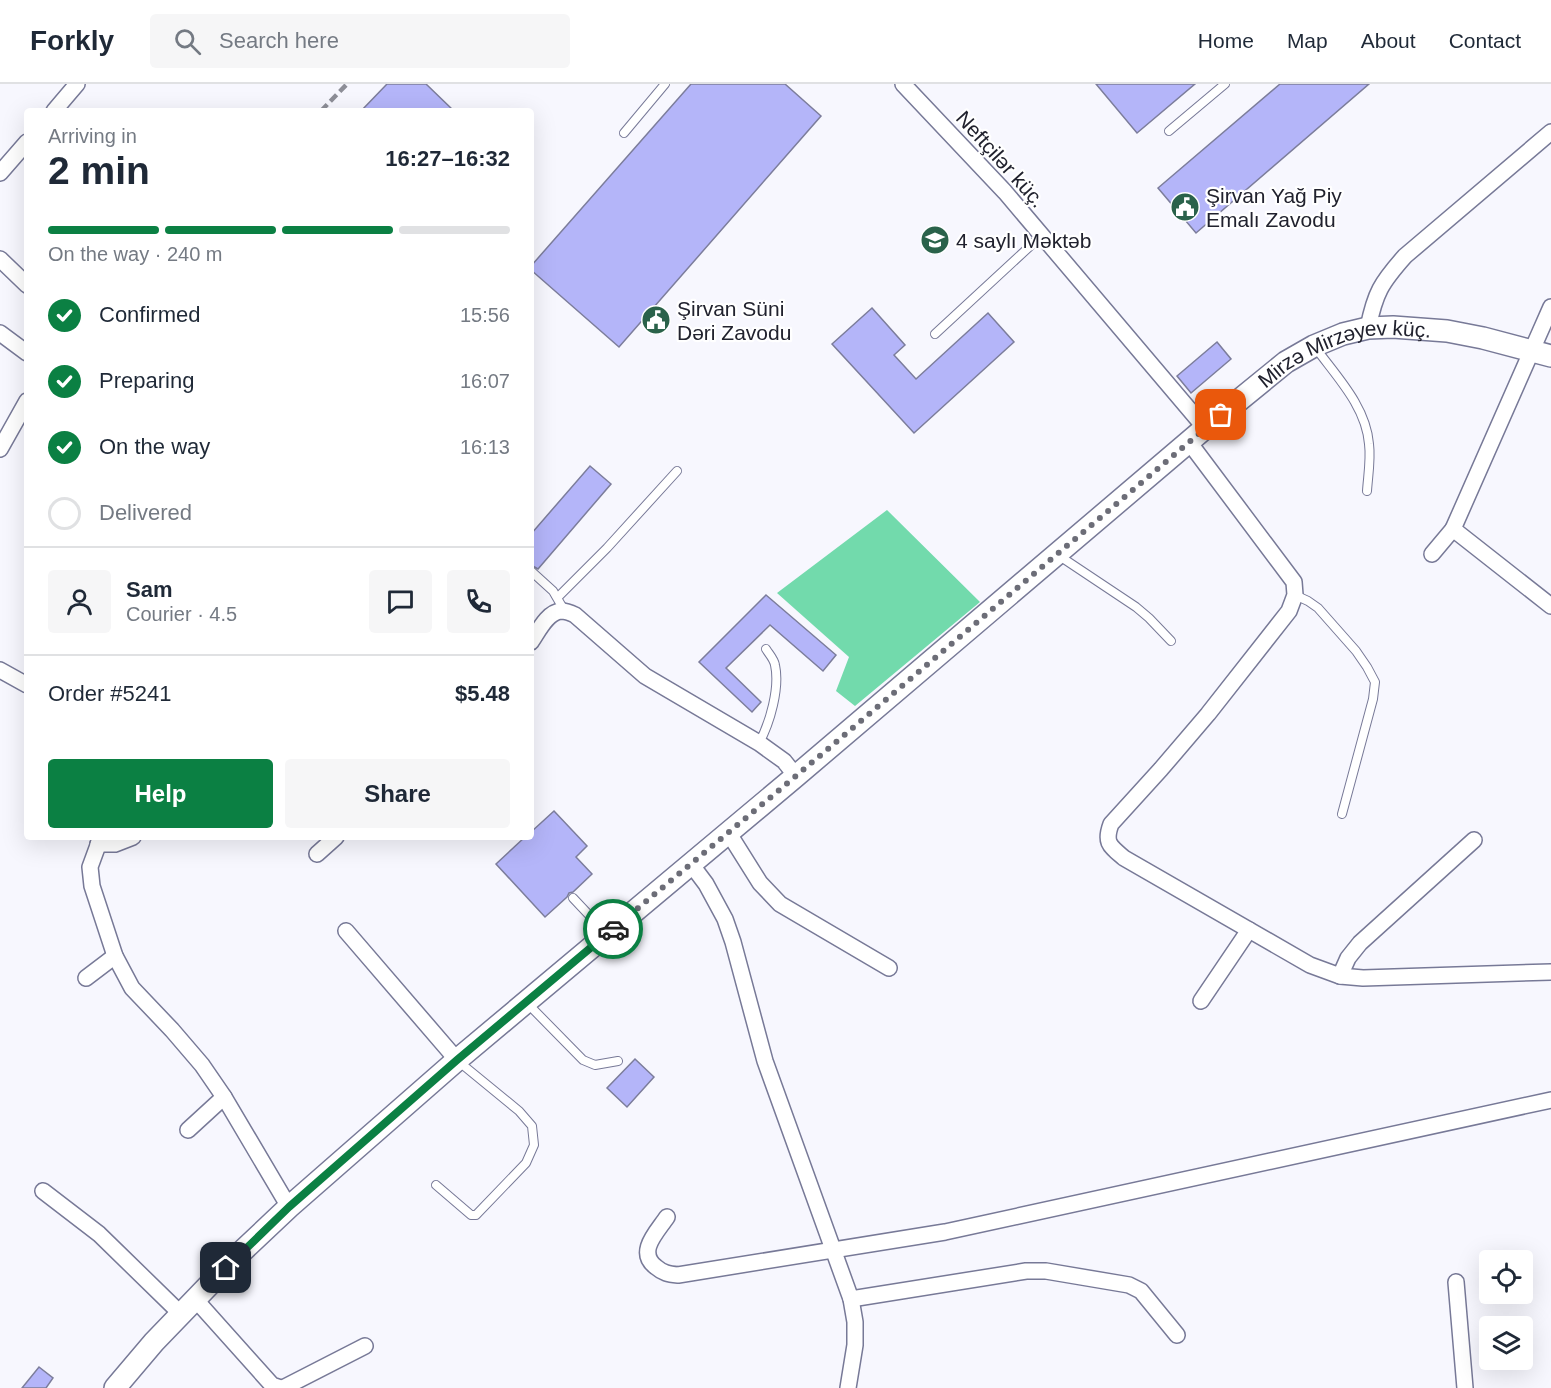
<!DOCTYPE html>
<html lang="en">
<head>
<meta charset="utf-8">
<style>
	body { margin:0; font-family:Helvetica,sans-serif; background:#f6f6f7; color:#1f2937; height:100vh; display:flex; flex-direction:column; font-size:22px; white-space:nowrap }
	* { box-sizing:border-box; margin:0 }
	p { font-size:20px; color:#747a83 }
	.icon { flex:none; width:33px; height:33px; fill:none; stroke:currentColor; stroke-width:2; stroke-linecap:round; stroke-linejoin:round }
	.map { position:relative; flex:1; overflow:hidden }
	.drawer { position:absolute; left:24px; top:24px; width:510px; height:732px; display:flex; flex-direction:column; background:#fff; border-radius:6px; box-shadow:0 6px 24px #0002 }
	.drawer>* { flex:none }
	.fabs { position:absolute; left:1479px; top:1166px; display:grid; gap:12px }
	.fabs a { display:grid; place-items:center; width:54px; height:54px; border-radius:6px; background:#fff; box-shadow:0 6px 24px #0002; font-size:30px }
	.pin { position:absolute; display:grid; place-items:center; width:51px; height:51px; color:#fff; margin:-26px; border-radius:12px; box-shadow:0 3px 9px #0006 }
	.courier { position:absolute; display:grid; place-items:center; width:60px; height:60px; margin:-30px; border:4px solid #0b8043; border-radius:50%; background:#fff; color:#222; box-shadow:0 2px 8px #0007 }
	.overview em { font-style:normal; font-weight:600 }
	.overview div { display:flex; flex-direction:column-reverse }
	.overview { display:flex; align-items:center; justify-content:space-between; height:102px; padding:0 24px }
	h1 { font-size:39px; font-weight:600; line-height:45px }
	.bar { display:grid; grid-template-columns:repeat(4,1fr); gap:9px 6px; align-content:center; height:72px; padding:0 24px }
	.bar i { height:8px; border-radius:4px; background:#e0e1e3 }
	.bar .active { background:#0b8043 }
	.bar p { grid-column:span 4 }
	.line { display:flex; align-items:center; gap:15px; padding:0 24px; border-top:2px solid #e0e1e3 }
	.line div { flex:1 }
	.round { display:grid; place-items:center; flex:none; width:63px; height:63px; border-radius:6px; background:#f6f6f7 }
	ol { padding:0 24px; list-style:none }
	li { display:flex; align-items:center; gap:18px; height:66px }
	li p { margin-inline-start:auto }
	li .icon { padding:6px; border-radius:50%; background:#0b8043; color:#fff; stroke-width:4 }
	li:last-child { color:#747a83 }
	li i { width:33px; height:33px; border:3px solid #e0e1e3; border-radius:50% }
	.cta { display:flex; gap:12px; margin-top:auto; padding:12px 24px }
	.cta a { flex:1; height:69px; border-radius:6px; background:#0b8043; color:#fff; font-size:24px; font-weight:600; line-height:69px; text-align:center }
	.cta a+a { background:#f6f6f7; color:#1f2937 }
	header { display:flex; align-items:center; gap:36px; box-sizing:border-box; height:84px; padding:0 30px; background:#fff; border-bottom:2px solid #e0e1e3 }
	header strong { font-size:28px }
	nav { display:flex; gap:33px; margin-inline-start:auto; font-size:21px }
	.search { width:420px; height:54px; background:#f6f6f7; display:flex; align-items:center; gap:15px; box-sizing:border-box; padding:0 21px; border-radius:6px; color:#747a83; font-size:22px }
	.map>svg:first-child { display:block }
</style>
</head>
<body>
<header>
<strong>Forkly</strong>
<div class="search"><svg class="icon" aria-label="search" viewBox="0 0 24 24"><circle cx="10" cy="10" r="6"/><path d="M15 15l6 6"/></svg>Search here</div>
<nav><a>Home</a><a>Map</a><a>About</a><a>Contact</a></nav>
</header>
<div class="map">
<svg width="1551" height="1304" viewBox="0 0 1551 1304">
	<rect width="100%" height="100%" fill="#f7f7fe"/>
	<polygon fill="#72daac" points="887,426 980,518 855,622 836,607 849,573 777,509"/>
	<g fill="#b4b5f9" stroke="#7c7d9b" stroke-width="1.5">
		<polygon points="387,0 426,0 454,27 361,27"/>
		<polygon points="691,0 785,0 821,32 619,263 531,186 531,182"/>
		<polygon points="1096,0 1195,0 1137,49"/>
		<polygon points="1280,0 1369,0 1196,149 1158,104"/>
		<polygon points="872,224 905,261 894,271 916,295 988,229 1014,258 914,349 832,260"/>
		<polygon points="1217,258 1231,275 1191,309 1177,292"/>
		<polygon points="590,382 611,400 538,485 531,481 531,450"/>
		<polygon points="766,511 836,571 823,587 770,541 726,584 761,618 752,628 699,578"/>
		<polygon points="554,727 587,762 576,773 592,790 573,808 569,809 567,813 545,833 496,780 525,753 531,753 531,748"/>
		<polygon points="635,975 654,993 627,1023 607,1004"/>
		<polygon points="39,1283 53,1294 46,1304 22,1304"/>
	</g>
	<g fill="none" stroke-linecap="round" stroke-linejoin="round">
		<g stroke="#777997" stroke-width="10">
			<g id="service">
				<polyline points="1169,47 1225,0"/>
				<polyline points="624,49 665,0"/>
				<polyline points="935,250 1041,152"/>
				<path d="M1315,263c21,29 51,59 54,97 2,15 -1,32 -2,47"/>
				<polyline points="1058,471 1136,523 1149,534 1171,557"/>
				<polyline points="531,487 553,507 564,526"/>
				<polyline points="1295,511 1308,517 1318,524 1356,567 1367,583 1375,598 1373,615 1342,730"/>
				<polyline points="558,513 607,464 677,387"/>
				<path d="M759,659c11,-20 21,-55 16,-78 -1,-6 -6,-11 -9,-16"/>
				<polyline points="573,814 606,849"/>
				<polyline points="527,919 583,976 595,981 618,977"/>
				<polyline points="436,1101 471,1131 476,1131 526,1079 534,1061 532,1042 519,1027 458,977"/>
			</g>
		</g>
		<g stroke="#777997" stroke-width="18">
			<g id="minor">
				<polyline points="903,0 1005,108 1205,344"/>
				<polyline points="54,27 77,0"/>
				<polyline points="0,89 27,58"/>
				<polyline points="0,175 27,201"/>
				<polyline points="1551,223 1453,445 1551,522"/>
				<path d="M1368,244c7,-35 13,-45 37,-72l146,-124"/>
				<polyline points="0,249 27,269"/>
				<path d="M1189,358l105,140 1,13 -6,16 -81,103 -47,55 -50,55c-7,19 -1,22 13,34l186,107 30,11 23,2 188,-6"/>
				<polyline points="0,365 27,317"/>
				<polyline points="1432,470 1453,445"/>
				<path d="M531,558c7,-10 16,-30 30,-31 5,0 10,2 14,4l70,61 114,67 25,18 12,15"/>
				<polyline points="0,586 27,601"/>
				<polyline points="728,748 760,799 780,820 889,884"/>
				<polyline points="101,753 90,783 92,802 115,872 132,904 172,946 202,981 224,1013 289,1123"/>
				<polyline points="98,760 115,760 133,753"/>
				<polyline points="317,770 336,753"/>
				<polyline points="691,780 706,800 725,835 733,858 765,977 851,1215 855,1238 855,1261 848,1304"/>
				<polyline points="346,847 457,976"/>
				<polyline points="1340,892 1348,874 1360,859 1474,756"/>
				<polyline points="86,894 115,872"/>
				<polyline points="1201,917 1249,846"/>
				<polyline points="188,1046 224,1013"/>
				<polyline points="43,1107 99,1150 181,1230"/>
				<path d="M667,1133c-10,15 -31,35 -11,50 7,6 12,7 22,8l267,-43 606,-132"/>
				<polyline points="1456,1198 1465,1304"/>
				<polyline points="195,1215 272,1301 281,1304"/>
				<polyline points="851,1215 1026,1187 1046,1187 1129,1201 1141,1207 1177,1251"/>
				<polyline points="283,1304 365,1262"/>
			</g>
		</g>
		<g stroke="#777997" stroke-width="24">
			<g id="secondary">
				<path id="s1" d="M115,1304l39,-46 82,-85 53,-50 168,-147 339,-284 409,-348 81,-66 28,-16 29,-12 25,-6 25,-1 54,4 36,7 68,18"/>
			</g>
		</g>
		<use href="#service" stroke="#fff" stroke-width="8"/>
		<use href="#minor" stroke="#fff" stroke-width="15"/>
		<use href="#secondary" stroke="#fff" stroke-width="21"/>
		<polyline stroke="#8d8e97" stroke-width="4.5" stroke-dasharray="9 4.5" stroke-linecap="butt" points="321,27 347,0"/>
	</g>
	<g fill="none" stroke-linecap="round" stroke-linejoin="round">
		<polyline stroke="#6c6d77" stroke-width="6" stroke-dasharray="0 10.8" points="613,845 796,692 1221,331"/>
		<polyline stroke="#0b8043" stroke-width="8" points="226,1184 289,1123 457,976 613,845"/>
	</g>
	<defs>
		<g id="civic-disc" transform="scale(1.5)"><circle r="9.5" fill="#2a624a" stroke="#fff"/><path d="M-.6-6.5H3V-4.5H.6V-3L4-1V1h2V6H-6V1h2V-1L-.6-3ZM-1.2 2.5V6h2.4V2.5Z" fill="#fff"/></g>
		<g id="school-disc" transform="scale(1.5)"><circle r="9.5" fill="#2a624a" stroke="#fff"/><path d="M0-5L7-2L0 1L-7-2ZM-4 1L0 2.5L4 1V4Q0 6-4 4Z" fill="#fff"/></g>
	</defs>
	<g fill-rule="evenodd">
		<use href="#civic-disc" x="1185" y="123"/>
		<use href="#school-disc" x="935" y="156"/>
		<use href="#civic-disc" x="656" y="236"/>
	</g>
	<g text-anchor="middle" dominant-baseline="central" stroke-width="4.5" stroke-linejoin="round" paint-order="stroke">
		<g font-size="21" fill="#21222e" stroke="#fff">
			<text transform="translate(1001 75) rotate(48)">Neftçilər küç.</text>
			<text stroke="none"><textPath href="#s1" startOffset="1618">Mirzə Mirzəyev küç.</textPath></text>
		</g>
		<g font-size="21" fill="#21222e" stroke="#fff" text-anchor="start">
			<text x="1206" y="111">Şirvan Yağ Piy<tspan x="1206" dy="24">Emalı Zavodu</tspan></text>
			<text x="956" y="156">4 saylı Məktəb</text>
			<text x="677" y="224">Şirvan Süni<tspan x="677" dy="24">Dəri Zavodu</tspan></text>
		</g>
	</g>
</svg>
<div class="fabs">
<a><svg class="icon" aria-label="locate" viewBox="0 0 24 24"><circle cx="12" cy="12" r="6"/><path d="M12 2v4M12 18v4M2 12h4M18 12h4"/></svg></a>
<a><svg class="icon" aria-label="layers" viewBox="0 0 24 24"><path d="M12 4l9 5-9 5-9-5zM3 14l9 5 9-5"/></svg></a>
</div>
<div class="pin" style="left:1221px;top:331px;background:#ea580c"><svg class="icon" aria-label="bag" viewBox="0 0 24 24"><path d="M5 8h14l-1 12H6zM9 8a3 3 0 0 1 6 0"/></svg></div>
<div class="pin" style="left:226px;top:1184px;background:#1f2937"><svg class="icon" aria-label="home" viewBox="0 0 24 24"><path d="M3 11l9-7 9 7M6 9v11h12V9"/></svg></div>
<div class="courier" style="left:613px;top:845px"><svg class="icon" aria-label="car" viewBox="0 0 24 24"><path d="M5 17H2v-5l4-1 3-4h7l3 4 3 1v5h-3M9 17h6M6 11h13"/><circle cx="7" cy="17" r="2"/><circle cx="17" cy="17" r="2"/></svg></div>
<section class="drawer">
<div class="overview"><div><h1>2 min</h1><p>Arriving in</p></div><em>16:27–16:32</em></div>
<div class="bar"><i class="active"></i><i class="active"></i><i class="active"></i><i></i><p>On the way · 240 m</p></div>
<ol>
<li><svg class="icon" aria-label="check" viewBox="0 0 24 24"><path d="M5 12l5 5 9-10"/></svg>Confirmed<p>15:56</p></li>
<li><svg class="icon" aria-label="check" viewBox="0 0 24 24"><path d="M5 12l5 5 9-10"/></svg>Preparing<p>16:07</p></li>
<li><svg class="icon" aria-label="check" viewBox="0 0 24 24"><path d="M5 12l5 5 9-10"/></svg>On the way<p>16:13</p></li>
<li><i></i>Delivered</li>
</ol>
<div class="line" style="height:108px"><a class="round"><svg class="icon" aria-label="person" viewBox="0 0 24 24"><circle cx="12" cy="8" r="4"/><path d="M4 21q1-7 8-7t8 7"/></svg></a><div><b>Sam</b><p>Courier · 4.5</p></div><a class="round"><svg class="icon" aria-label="chat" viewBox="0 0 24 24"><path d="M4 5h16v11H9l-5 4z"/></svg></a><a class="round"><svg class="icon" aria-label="phone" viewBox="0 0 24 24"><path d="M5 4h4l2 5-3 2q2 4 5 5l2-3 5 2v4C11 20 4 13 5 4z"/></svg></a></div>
<div class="line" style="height:78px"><div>Order #5241</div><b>$5.48</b></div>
<div class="cta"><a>Help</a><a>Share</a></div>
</section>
</div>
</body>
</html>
